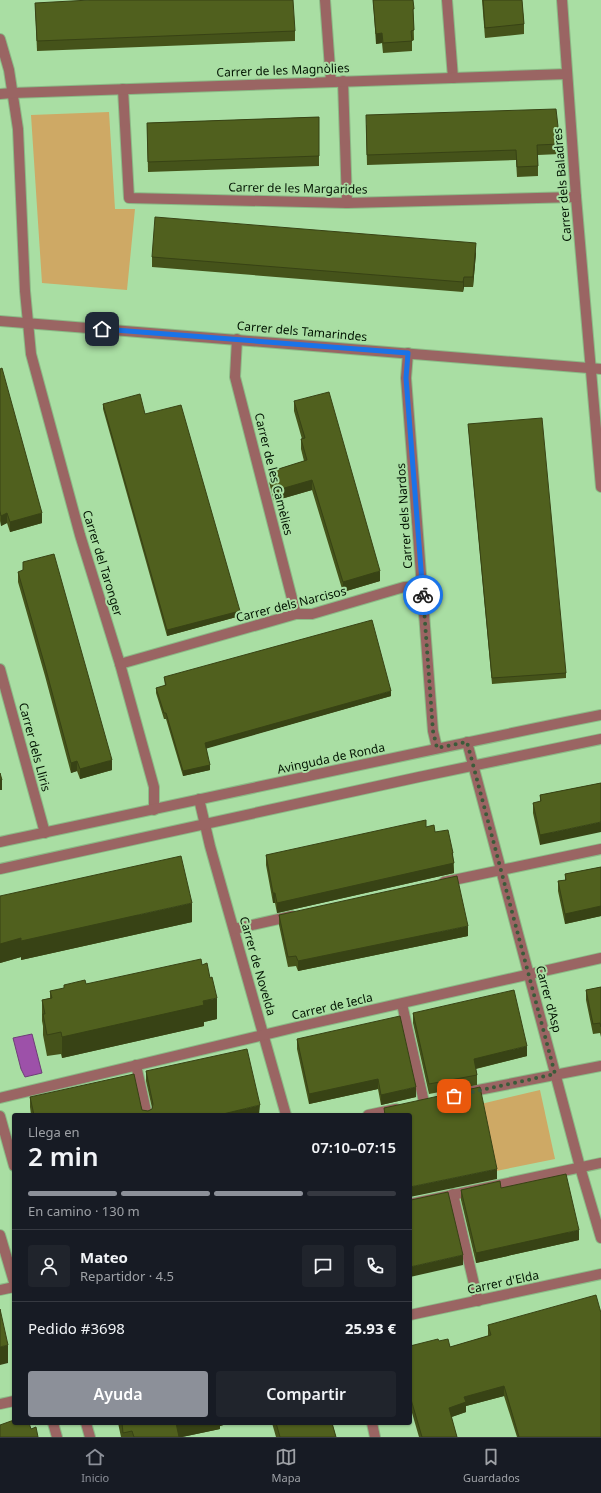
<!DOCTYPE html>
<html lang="es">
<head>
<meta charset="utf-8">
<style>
	body { margin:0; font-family:"Noto Sans",sans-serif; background:#20242c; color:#f1f3f6; height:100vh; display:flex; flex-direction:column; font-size:15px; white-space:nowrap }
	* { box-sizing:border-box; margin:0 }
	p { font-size:13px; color:#9ea1a6 }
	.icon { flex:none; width:22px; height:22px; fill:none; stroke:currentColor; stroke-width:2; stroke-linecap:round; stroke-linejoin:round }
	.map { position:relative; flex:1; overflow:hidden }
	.sheet { position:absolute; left:12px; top:1113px; width:400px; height:312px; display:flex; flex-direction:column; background:#171b24; border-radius:4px; box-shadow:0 1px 3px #0004 }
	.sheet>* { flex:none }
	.pin { position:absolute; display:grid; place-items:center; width:34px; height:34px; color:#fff; margin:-17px; border-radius:8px; box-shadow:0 2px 6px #0006 }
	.courier { position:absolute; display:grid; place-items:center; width:40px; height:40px; margin:-20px; border:3px solid #1a73e8; border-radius:50%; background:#fff; color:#222; box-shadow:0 1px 5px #0007 }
	.overview em { font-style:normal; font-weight:600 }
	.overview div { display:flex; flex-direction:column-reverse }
	.overview { display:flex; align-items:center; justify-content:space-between; height:68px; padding:0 16px }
	h1 { font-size:26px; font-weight:600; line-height:30px }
	.bar { display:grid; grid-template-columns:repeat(4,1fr); gap:6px 4px; align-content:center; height:48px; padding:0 16px }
	.bar i { height:5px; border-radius:3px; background:#363941 }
	.bar .selected { background:#8c9099 }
	.bar p { grid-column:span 4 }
	.line { display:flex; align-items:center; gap:10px; padding:0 16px; border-top:1px solid #363941 }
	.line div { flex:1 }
	.round { display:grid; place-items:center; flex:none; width:42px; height:42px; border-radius:4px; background:#20242c }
	.button { display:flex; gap:8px; margin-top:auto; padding:8px 16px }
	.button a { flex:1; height:46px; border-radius:4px; background:#8c9099; color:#fff; font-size:16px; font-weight:600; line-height:46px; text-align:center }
	.button a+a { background:#20242c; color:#f1f3f6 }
	.dock { display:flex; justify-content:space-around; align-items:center; height:56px; border-top:1px solid #363941; background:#171b24; font-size:11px; color:#9ea1a6 }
	.dock a { display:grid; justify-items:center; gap:2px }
	.dock .selected { color:#8c9099 }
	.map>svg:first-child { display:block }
</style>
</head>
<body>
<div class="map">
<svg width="601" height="1437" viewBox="0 0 601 1437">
	<rect width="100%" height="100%" fill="#a9dea3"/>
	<g fill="#cea965">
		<polygon points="109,112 115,209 135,209 127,290 42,283 31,115"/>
		<polygon points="540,1090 555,1159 496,1171 481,1104"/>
	</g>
	<polygon fill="#9d51a9" stroke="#6e3f77" points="32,1034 42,1073 25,1077 21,1069 13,1038"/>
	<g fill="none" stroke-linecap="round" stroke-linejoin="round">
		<g stroke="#8bba86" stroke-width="12">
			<g id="minor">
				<polyline points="325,0 331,82"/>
				<polyline points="447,0 453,78"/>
				<polyline points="562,0 576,197 601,487"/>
				<polyline points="0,39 9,70 18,129 25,291 31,354 80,535 120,664 154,787 154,810"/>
				<polyline points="343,81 347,203"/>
				<polyline points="123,89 129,198 347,203 576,197"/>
				<polyline points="0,94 12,93 567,74"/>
				<polyline points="0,321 601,369"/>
				<polyline points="237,339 235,377 296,614"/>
				<polyline points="408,353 406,378 433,731 437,748"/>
				<polyline points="120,664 296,614 312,614 404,587 422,586"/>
				<polyline points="0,669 45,833"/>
				<polyline points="467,742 580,1167 601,1238"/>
				<polyline points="199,799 210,846 286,1115"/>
				<path d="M0,842c200,-42 400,-87 601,-127"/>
				<polyline points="0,869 419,777 601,739"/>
				<polyline points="444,882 601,849"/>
				<polyline points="234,929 292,916"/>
				<polyline points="402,1004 424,1102"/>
				<polyline points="136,1065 147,1115"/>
				<polyline points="468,1092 601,1066"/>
				<polyline points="0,1098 301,1026 601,958"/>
				<polyline points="368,1115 396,1109"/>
				<polyline points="0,1116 14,1166"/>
				<polyline points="453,1194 478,1301"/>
				<polyline points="410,1204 601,1163"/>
				<polyline points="0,1235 14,1282"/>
				<polyline points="0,1290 14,1287"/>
				<polyline points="410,1315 601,1274"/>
				<polyline points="0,1404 14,1401"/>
				<polyline points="53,1423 57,1437"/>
				<polyline points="86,1423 90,1437"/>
				<polyline points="372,1423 375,1437"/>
			</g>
		</g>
		<use href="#minor" stroke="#9a6563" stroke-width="10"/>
	</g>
	<g fill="#45531a">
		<polygon points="373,0 413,0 414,40 412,41 412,51 383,53 382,43 376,44"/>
		<polygon points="482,0 522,0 524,24 524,34 485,38"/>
		<polygon points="35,3 295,31 295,41 37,51"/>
		<polygon points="319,117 319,166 148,172 147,123"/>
		<polygon points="366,125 560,144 560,154 538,155 538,176 517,177 516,160 367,165"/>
		<polygon points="476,253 473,287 464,287 463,292 152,267 152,257"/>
		<polygon points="0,369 42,523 10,532 7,523 1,526 0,521"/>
		<polygon points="294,401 380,581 343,592 312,490 274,501 269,482 269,472 304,461 301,449 301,439 302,439 294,411"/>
		<polygon points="103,404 145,414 240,616 167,636 103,409"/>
		<polygon points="468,424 566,673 566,678 492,684"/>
		<polygon points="18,572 112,770 80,779 77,771 71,773 45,676 18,582"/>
		<polygon points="164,677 391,696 206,748 210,770 183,776 166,719 164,719 156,693 156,688 165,686"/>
		<polygon points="601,783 540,845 533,813 533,803 540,802 540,795"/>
		<polygon points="426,827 435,832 453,858 454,873 277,913 275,903 273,903 266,865 266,855"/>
		<polygon points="601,867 601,916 565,924 558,891 558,881 565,880 565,874"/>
		<polygon points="0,896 192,922 21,960 21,957 0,963"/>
		<polygon points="279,915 468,936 298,971 296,966 288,967 279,925"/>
		<polygon points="202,965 217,1019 204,1022 204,1026 62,1058 61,1054 47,1056 43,1035 43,1026 42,1021 42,1000 50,998 50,991 64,989 64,985 86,984"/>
		<polygon points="601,987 601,1037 600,1033 593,1034 586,1000 586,990"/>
		<polygon points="413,1013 527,1056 476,1069 477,1075 477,1085 429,1094 413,1023"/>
		<polygon points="297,1039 416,1097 381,1105 378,1089 309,1104 297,1049"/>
		<polygon points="146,1071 260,1115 31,1115 30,1107 30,1097 141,1106 142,1110 148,1111 152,1109 152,1108 146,1081"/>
		<polygon points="501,1188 579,1240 476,1263 461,1200 461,1190"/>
		<polygon points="488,1325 601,1437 517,1437 504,1396 466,1406 466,1412 451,1417 457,1437 419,1437 410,1406 410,1346 439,1341 450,1347 488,1336"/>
		<polygon points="118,1423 230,1423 220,1426 220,1429 182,1437 121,1437"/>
		<polygon points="272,1423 332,1423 336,1437 276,1437"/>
	</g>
	<g fill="#384315">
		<polygon points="382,33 382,43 376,44 376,34"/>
		<polygon points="476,243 476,253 473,287 473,277"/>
		<polygon points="464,277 464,287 463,292 463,282"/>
		<polygon points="312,480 312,490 274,501 274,491"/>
		<polygon points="7,513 7,523 1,526 1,516"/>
		<polygon points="42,513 42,523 10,532 10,522"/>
		<polygon points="380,571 380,581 343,592 343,582"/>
		<polygon points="240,611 240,616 167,636 167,630"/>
		<polygon points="391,691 391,696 205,749 205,743"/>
		<polygon points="112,760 112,770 80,779 80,769"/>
		<polygon points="77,761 77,771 71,773 71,763"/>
		<polygon points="210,765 210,770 183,776 183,771"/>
		<rect x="0" y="780" width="2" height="10"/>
		<polygon points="601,822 601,832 540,845 540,835"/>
		<polygon points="453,853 454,873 277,913 277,903"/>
		<rect x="273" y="893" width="2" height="10"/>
		<polygon points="192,903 192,922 21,960 21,941"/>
		<polygon points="601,906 601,916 565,924 565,914"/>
		<polygon points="468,926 468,936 298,971 298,961"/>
		<polygon points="21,938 21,957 0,963 0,944"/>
		<polygon points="217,998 217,1019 204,1022 204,1026 62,1058 62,1037"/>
		<polygon points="527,1046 527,1056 474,1069 474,1059"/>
		<polygon points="378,1079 378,1089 309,1104 309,1094"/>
		<polygon points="416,1087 416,1097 381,1105 381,1095"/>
		<polygon points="260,1105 259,1115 219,1115"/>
		<polygon points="497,1169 497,1179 410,1197 410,1187"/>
		<polygon points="579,1230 579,1240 476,1263 476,1253"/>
		<polygon points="463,1255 463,1265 410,1277 410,1267"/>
		<polygon points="8,1345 8,1363 0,1365 0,1347"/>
		<polygon points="504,1386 504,1396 466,1406 466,1412 449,1418 449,1408 464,1397"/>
		<polygon points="175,1423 230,1423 220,1426 220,1429 182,1437 175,1437"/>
	</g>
	<g fill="#50601e" stroke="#384315">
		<polygon points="90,0 293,0 295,31 37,41 35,3"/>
		<polygon points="373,0 413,0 414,9 413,9 414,30 411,31 412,41 383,43 382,33 376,34"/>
		<polygon points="483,0 522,0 524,24 485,28"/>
		<polygon points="556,109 560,144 537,145 538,166 517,167 516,150 367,155 366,115"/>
		<polygon points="319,117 319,156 148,162 147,123"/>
		<polygon points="155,217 476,243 473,277 464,277 463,282 152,257"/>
		<polygon points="2,368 42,513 10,522 7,513 1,516 0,511 0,369"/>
		<polygon points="329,392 380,571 343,582 312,480 274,491 269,472 307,460 301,439 305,438 294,401"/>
		<polygon points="140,394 145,414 181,405 240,611 167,630 103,404"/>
		<polygon points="542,418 566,673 492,678 468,424"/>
		<polygon points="54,554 112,760 80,769 77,761 71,763 45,666 18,572 23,570 23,562"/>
		<polygon points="372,620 391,691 205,743 210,765 183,771 166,713 164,713 156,688 166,685 164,677"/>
		<polygon points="0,773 2,780 0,780"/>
		<polygon points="601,783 601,822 540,835 533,803 541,801 540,795"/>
		<polygon points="426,820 426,827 434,825 435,832 448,830 453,853 452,853 454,863 277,903 275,893 273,893 266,855"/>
		<polygon points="181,856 192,903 21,941 21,938 0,944 0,896"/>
		<polygon points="601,867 601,906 565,914 558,881 566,880 565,874"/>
		<polygon points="457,876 468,926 298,961 296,956 288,957 279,915"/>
		<polygon points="201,959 202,965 207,963 210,978 212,977 217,998 203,1001 204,1005 62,1037 61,1032 47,1035 43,1014 45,1014 42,1000 52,998 50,991 64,988 64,985 85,980 86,984"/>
		<polygon points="601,987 601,1027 600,1023 593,1024 586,990"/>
		<polygon points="514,990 527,1046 474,1059 477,1075 429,1084 413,1013"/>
		<polygon points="400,1016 416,1087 381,1095 378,1079 309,1094 297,1039"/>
		<polygon points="247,1049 260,1105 219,1115 34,1115 30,1097 134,1074 141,1106 142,1110 148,1111 152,1109 153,1104 146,1071"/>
		<polygon points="480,1087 497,1169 410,1187 410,1115 385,1115 384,1108"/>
		<polygon points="566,1174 579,1230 476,1253 461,1190 500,1181 501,1188"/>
		<polygon points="448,1192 463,1255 410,1267 410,1200 411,1200"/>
		<polygon points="596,1295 601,1313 601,1437 519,1437 504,1386 464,1397 466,1402 449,1408 457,1437 422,1437 410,1396 410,1346 438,1339 439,1341 448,1339 450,1347 491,1335 488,1325"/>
		<polygon points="0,1309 8,1345 0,1347"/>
		<polygon points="14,1420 14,1423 29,1423 31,1429 36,1427 38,1437 0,1437 0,1425"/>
		<polygon points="122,1423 176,1423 179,1437 134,1437 132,1431 123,1433"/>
		<polygon points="276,1423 332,1423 336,1437 280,1437"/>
	</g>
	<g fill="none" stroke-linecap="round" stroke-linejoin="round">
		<polyline stroke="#3c5b3a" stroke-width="4" stroke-dasharray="0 7.2" points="423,595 433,731 437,748 467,742 555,1074 454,1096"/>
		<polyline stroke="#1a73e8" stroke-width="5" points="102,329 408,353 406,378 423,595"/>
	</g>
	<g text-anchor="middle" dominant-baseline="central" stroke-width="4" stroke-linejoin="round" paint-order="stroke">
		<g font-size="12" fill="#021402" stroke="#a9dea3">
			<text transform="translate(283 70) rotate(-2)">Carrer de les Magnòlies</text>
			<text transform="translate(562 185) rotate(-95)">Carrer dels Baladres</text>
			<text transform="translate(298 188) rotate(1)">Carrer de les Margarides</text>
			<text transform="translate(302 331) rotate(5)">Carrer dels Tamarindes</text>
			<text transform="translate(274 474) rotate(76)">Carrer de les Camèlies</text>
			<text transform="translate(404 516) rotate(-94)">Carrer dels Nardos</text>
			<text transform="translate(103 563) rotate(73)">Carrer del Taronger</text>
			<text transform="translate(291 604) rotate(-14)">Carrer dels Narcisos</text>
			<text transform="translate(35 747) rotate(75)">Carrer dels Lliris</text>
			<text transform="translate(331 758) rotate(-12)">Avinguda de Ronda</text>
			<text transform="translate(258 966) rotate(74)">Carrer de Novelda</text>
			<text transform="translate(549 999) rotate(75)">Carrer d'Asp</text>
			<text transform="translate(332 1006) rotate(-13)">Carrer de Iecla</text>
			<text transform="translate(503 1282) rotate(-12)">Carrer d'Elda</text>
		</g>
	</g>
</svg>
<div class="pin" style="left:454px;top:1096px;background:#ea580c"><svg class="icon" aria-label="bag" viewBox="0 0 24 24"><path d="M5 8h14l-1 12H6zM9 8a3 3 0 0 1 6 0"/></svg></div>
<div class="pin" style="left:102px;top:329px;background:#1f2937"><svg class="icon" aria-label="home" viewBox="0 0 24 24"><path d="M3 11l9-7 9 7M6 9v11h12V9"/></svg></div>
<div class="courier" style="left:423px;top:595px"><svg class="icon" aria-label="bike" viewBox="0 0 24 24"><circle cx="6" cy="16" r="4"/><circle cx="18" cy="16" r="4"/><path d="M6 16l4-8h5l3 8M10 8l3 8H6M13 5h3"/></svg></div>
<section class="sheet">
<div class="overview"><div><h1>2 min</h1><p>Llega en</p></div><em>07:10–07:15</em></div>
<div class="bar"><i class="selected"></i><i class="selected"></i><i class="selected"></i><i></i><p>En camino · 130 m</p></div>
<div class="line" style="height:72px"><a class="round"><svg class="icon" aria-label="person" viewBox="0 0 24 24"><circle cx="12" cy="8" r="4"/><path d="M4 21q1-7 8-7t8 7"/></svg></a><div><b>Mateo</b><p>Repartidor · 4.5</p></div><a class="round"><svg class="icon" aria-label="chat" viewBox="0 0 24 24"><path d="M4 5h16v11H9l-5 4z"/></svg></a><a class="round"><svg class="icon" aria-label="phone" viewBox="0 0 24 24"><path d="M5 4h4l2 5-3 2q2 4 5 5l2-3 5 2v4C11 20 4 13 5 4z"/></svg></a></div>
<div class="line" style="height:52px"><div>Pedido #3698</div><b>25.93 €</b></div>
<div class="button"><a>Ayuda</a><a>Compartir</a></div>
</section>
</div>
<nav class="dock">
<a class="selected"><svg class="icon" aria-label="home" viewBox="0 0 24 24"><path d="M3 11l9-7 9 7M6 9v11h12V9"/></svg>Inicio</a>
<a><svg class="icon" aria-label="map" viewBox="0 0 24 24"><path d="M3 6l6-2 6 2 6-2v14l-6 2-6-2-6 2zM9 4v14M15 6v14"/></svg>Mapa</a>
<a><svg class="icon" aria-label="saved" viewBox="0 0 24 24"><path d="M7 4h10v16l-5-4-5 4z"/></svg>Guardados</a>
</nav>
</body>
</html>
